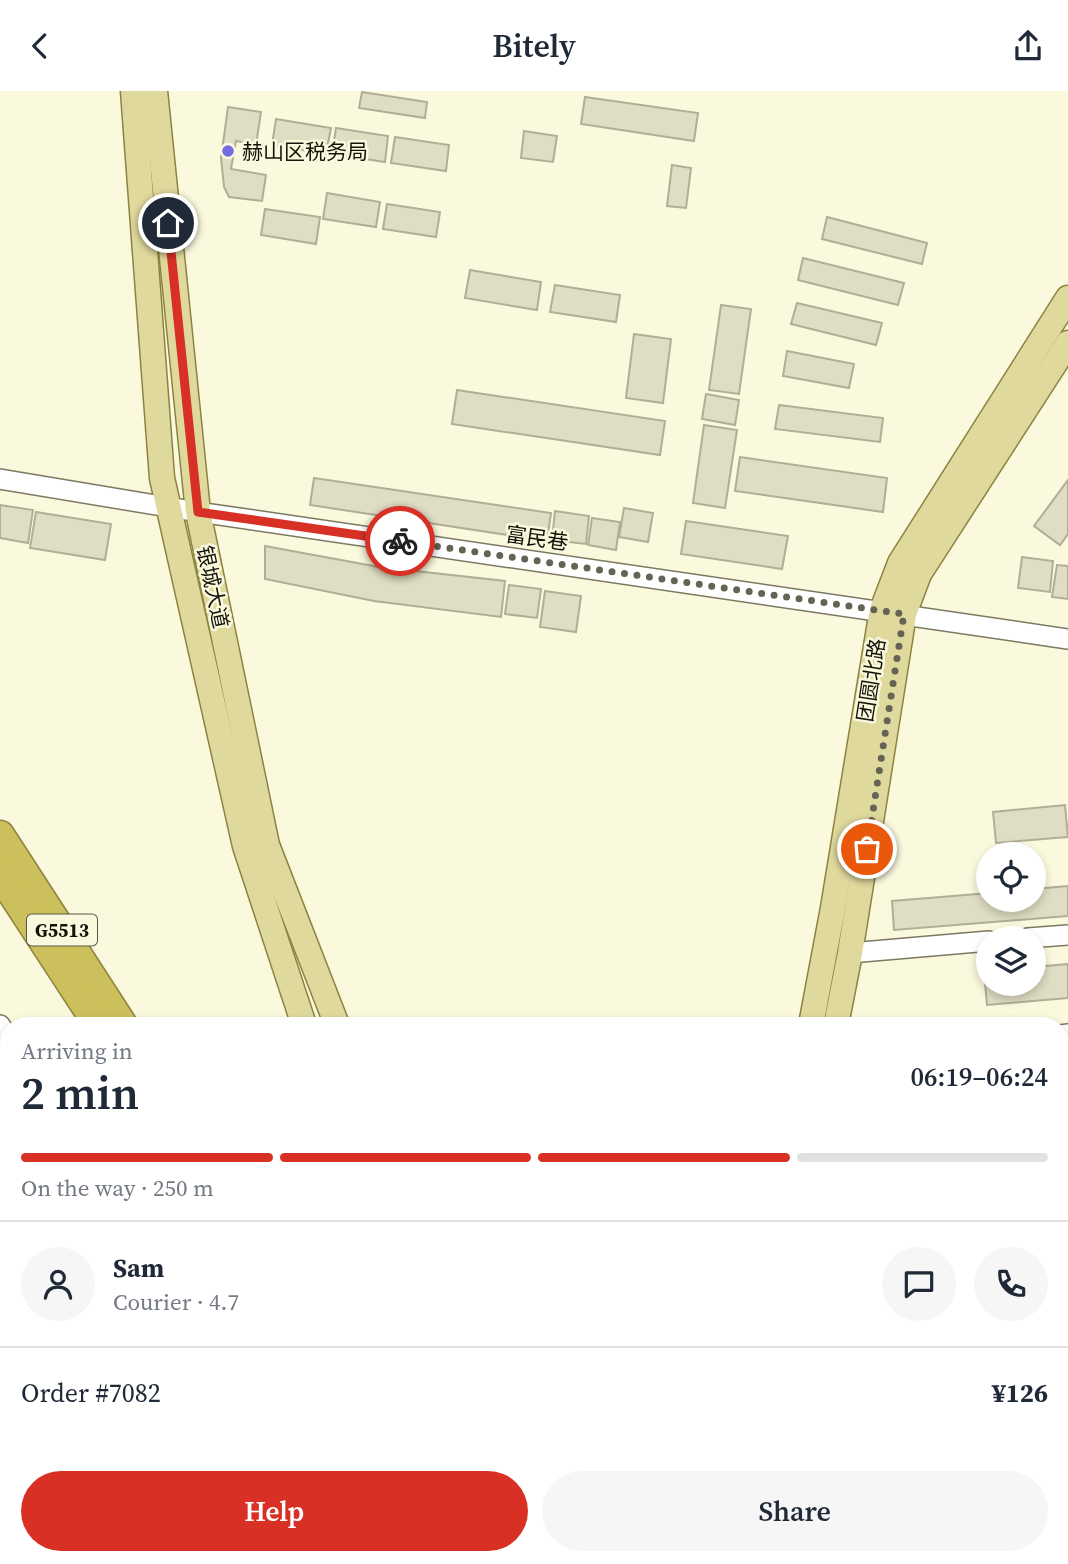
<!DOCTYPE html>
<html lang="en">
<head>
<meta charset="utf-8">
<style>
	body { margin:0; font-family:"Source Serif 4","Noto Sans SC",serif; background:#f6f6f7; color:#1f2937; height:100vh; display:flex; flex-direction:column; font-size:26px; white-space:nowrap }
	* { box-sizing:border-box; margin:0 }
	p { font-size:23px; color:#747a83 }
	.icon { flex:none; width:38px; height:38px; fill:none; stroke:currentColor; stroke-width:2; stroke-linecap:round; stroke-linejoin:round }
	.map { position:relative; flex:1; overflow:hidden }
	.details { position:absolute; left:0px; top:926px; width:1069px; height:548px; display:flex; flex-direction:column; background:#fff; border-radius:28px 28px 0 0; box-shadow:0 4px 10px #0003 }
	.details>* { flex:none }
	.buttons { position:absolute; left:976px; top:751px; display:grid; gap:14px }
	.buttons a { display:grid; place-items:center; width:70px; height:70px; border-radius:50%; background:#fff; box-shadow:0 4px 10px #0003; font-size:35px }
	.pin { position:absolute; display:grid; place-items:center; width:60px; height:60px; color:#fff; margin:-30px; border:4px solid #fff; border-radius:50%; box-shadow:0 2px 7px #0007 }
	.courier { position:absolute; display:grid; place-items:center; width:70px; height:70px; margin:-35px; border:5px solid #d93025; border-radius:50%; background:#fff; color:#222; box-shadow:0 2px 9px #0007 }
	.headline em { font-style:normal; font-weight:600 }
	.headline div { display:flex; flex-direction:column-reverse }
	.headline { display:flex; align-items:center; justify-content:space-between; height:119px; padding:0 21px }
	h1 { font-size:46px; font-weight:600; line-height:52px }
	.bar { display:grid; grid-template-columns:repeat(4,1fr); gap:10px 7px; align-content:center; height:84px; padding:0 21px }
	.bar i { height:9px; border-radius:5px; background:#e0e1e3 }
	.bar .current { background:#d93025 }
	.bar p { grid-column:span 4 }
	.line { display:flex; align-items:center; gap:18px; padding:0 21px; border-top:2px solid #e0e1e3 }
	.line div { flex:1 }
	.round { display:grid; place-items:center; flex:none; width:74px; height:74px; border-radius:37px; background:#f6f6f7 }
	.primary-button { display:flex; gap:14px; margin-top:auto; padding:14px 21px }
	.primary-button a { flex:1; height:80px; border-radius:42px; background:#d93025; color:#fff; font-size:28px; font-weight:600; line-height:80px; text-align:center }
	.primary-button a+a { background:#f6f6f7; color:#1f2937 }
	header { display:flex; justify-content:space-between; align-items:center; height:91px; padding:0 21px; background:#fff; font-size:32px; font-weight:600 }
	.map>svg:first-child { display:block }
</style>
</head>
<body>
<header><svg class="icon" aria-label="back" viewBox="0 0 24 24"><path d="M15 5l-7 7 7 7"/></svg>Bitely<svg class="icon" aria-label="share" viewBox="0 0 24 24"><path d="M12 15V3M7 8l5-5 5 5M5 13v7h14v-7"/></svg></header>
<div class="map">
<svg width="1068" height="1473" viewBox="0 0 1068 1473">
	<rect width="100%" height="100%" fill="#faf8dd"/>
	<g fill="#dfddc3" stroke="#b0ae95" stroke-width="2">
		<polygon points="362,1 427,11 425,27 359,17"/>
		<polygon points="585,6 698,22 694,50 581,33"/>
		<polygon points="228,16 261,21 256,54 236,50 231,78 266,84 262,110 229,106 224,96 221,67"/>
		<polygon points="276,28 331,37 326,63 272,54"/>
		<polygon points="336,37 388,45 385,71 332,63"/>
		<polygon points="524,40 557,45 553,71 521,67"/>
		<polygon points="395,46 449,54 446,80 391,72"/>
		<polygon points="672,74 691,77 686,117 667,115"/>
		<polygon points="327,102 380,111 376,136 323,128"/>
		<polygon points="387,113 440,121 436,146 383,138"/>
		<polygon points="265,118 320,126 316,153 261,144"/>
		<polygon points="827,126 927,152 922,173 822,148"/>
		<polygon points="803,167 904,192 898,214 798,189"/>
		<polygon points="470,179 541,191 537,219 465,207"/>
		<polygon points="555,194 620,204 616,231 550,221"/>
		<polygon points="797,212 882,232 876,254 791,233"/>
		<polygon points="721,214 751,218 739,303 709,299"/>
		<polygon points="634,243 671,248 663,312 626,307"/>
		<polygon points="787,260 854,273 849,297 783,285"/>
		<polygon points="457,299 665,330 660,364 452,333"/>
		<polygon points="706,303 739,309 735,334 702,328"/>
		<polygon points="779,314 883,327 880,351 775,338"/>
		<polygon points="704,334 737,339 725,417 693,412"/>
		<polygon points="740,366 887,387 883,421 735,400"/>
		<polygon points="314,387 551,422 547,450 310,414"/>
		<polygon points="1068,389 1068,443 1060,454 1034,435"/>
		<polygon points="0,414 33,419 28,452 0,447"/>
		<polygon points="624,417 653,422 648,451 619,446"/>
		<polygon points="555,420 589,425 586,453 552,449"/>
		<polygon points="36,421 111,433 105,469 30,457"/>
		<polygon points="592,427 620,431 616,459 588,454"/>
		<polygon points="686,430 788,445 782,478 681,463"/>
		<polygon points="265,455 379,476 505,490 501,526 374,510 265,488"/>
		<polygon points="1022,466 1053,470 1050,501 1018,497"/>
		<polygon points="1057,474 1068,475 1068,508 1052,506"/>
		<polygon points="509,494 541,498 537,527 505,523"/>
		<polygon points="545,500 581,505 576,541 540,536"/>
		<polygon points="1065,714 1068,746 996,752 993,721"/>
		<polygon points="1068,795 1068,825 894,839 892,810 989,802 989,808 1034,808 1034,798"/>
		<polygon points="1068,873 1068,907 987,914 984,881 989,880 989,892 1034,892 1034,876"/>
		<polygon points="9,986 9,1008 0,1012 0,990"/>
		<polygon points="9,1041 9,1065 0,1069 0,1045"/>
		<rect x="1060" y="1062" width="8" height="26"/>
		<polygon points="9,1154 9,1188 0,1192 0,1158"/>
		<polygon points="1060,1184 1068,1185 1068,1209 1060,1208"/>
		<polygon points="1060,1391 1068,1392 1068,1417 1060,1416"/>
		<polygon points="1060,1451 1068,1453 1068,1473 1022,1473 1023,1465 1060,1465"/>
		<polygon points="774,1465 865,1465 864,1473 824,1473"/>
		<polygon points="902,1465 1015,1465 1014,1473 950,1473"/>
	</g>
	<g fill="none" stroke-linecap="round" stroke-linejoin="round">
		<g stroke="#7b7961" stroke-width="22">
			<g id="minor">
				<polyline points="0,388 198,421 1068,548"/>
				<polyline points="1028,847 1068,844"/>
				<polyline points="850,862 989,850"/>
				<polyline points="0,934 9,948"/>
				<polyline points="1060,944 1068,943"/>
				<polyline points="1060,1036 1068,1036"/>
				<polyline points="1060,1173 1068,1174"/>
				<polyline points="0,1234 9,1229"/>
				<polyline points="1060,1308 1068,1309"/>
				<polyline points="181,1465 183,1473"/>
			</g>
		</g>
		<g stroke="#8c833f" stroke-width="27">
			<g id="major">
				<polyline points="133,0 162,387 245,755 304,934"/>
				<polyline points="155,0 198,421 267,754 337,934"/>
				<polyline points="811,934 833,817 882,519 900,472 1068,207"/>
				<polyline points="836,934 850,862 904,523 919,483 1068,252"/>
				<polyline points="523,1465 528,1473"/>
				<polyline points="563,1465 567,1473"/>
			</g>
		</g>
		<g stroke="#8c833f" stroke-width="31">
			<g id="highway">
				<polyline points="0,744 123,934"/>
				<polyline points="0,784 98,934"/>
				<polyline points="408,1465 413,1473"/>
				<polyline points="434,1465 439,1473"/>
			</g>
		</g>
		<use href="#minor" stroke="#fff" stroke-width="19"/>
		<use href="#major" stroke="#e0d99d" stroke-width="24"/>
		<use href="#highway" stroke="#ccc05c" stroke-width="28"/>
	</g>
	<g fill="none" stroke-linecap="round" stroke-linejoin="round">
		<polyline stroke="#646354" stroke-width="7" stroke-dasharray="0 12.6" points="400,450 904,523 867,758"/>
		<polyline stroke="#d93025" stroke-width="9" points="168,132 198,421 400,450"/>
	</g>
	<circle fill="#7269e3" stroke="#faf8dd" stroke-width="2.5" cx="228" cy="60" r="7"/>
	<g text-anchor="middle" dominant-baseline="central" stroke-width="5" stroke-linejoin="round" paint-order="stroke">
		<rect fill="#faf8dd" stroke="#595849" stroke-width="2" x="27" y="823.5" width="70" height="31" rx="5"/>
		<g font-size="19" font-weight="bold" fill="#14130a">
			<text x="62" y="839">G5513</text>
		</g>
		<g font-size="21" fill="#14130a" stroke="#faf8dd" text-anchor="start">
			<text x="242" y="60">赫山区税务局</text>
		</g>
		<g font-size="21" fill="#14130a" stroke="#faf8dd">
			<text transform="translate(537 447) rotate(8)">富民巷</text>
			<text transform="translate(213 496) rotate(78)">银城大道</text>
			<text transform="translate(871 589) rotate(-81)">团圆北路</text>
		</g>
	</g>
</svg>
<div class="buttons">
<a><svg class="icon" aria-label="locate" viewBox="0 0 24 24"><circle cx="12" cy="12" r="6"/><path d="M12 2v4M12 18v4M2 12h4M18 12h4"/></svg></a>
<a><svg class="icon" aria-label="layers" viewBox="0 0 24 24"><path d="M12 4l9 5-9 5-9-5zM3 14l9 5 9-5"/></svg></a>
</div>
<div class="pin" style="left:867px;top:758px;background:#ea580c"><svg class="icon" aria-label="bag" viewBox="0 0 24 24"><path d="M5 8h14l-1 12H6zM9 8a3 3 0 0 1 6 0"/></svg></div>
<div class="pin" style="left:168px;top:132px;background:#1f2937"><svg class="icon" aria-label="home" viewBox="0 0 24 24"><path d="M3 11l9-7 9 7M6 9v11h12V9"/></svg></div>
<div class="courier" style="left:400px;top:450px"><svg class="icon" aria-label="bike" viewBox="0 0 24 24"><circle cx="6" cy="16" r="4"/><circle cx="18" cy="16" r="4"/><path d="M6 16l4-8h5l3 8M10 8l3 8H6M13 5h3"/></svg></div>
<section class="details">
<div class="headline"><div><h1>2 min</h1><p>Arriving in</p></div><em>06:19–06:24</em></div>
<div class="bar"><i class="current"></i><i class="current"></i><i class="current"></i><i></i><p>On the way · 250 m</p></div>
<div class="line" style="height:126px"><a class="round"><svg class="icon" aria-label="person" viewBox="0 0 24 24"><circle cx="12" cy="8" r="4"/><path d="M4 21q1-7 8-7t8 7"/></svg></a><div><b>Sam</b><p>Courier · 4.7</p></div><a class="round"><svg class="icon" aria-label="chat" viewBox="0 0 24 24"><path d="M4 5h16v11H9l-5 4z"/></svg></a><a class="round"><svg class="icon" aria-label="phone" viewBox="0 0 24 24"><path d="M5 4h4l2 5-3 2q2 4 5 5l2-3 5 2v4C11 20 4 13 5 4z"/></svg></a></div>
<div class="line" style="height:91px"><div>Order #7082</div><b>¥126</b></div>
<div class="primary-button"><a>Help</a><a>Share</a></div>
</section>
</div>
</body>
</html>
